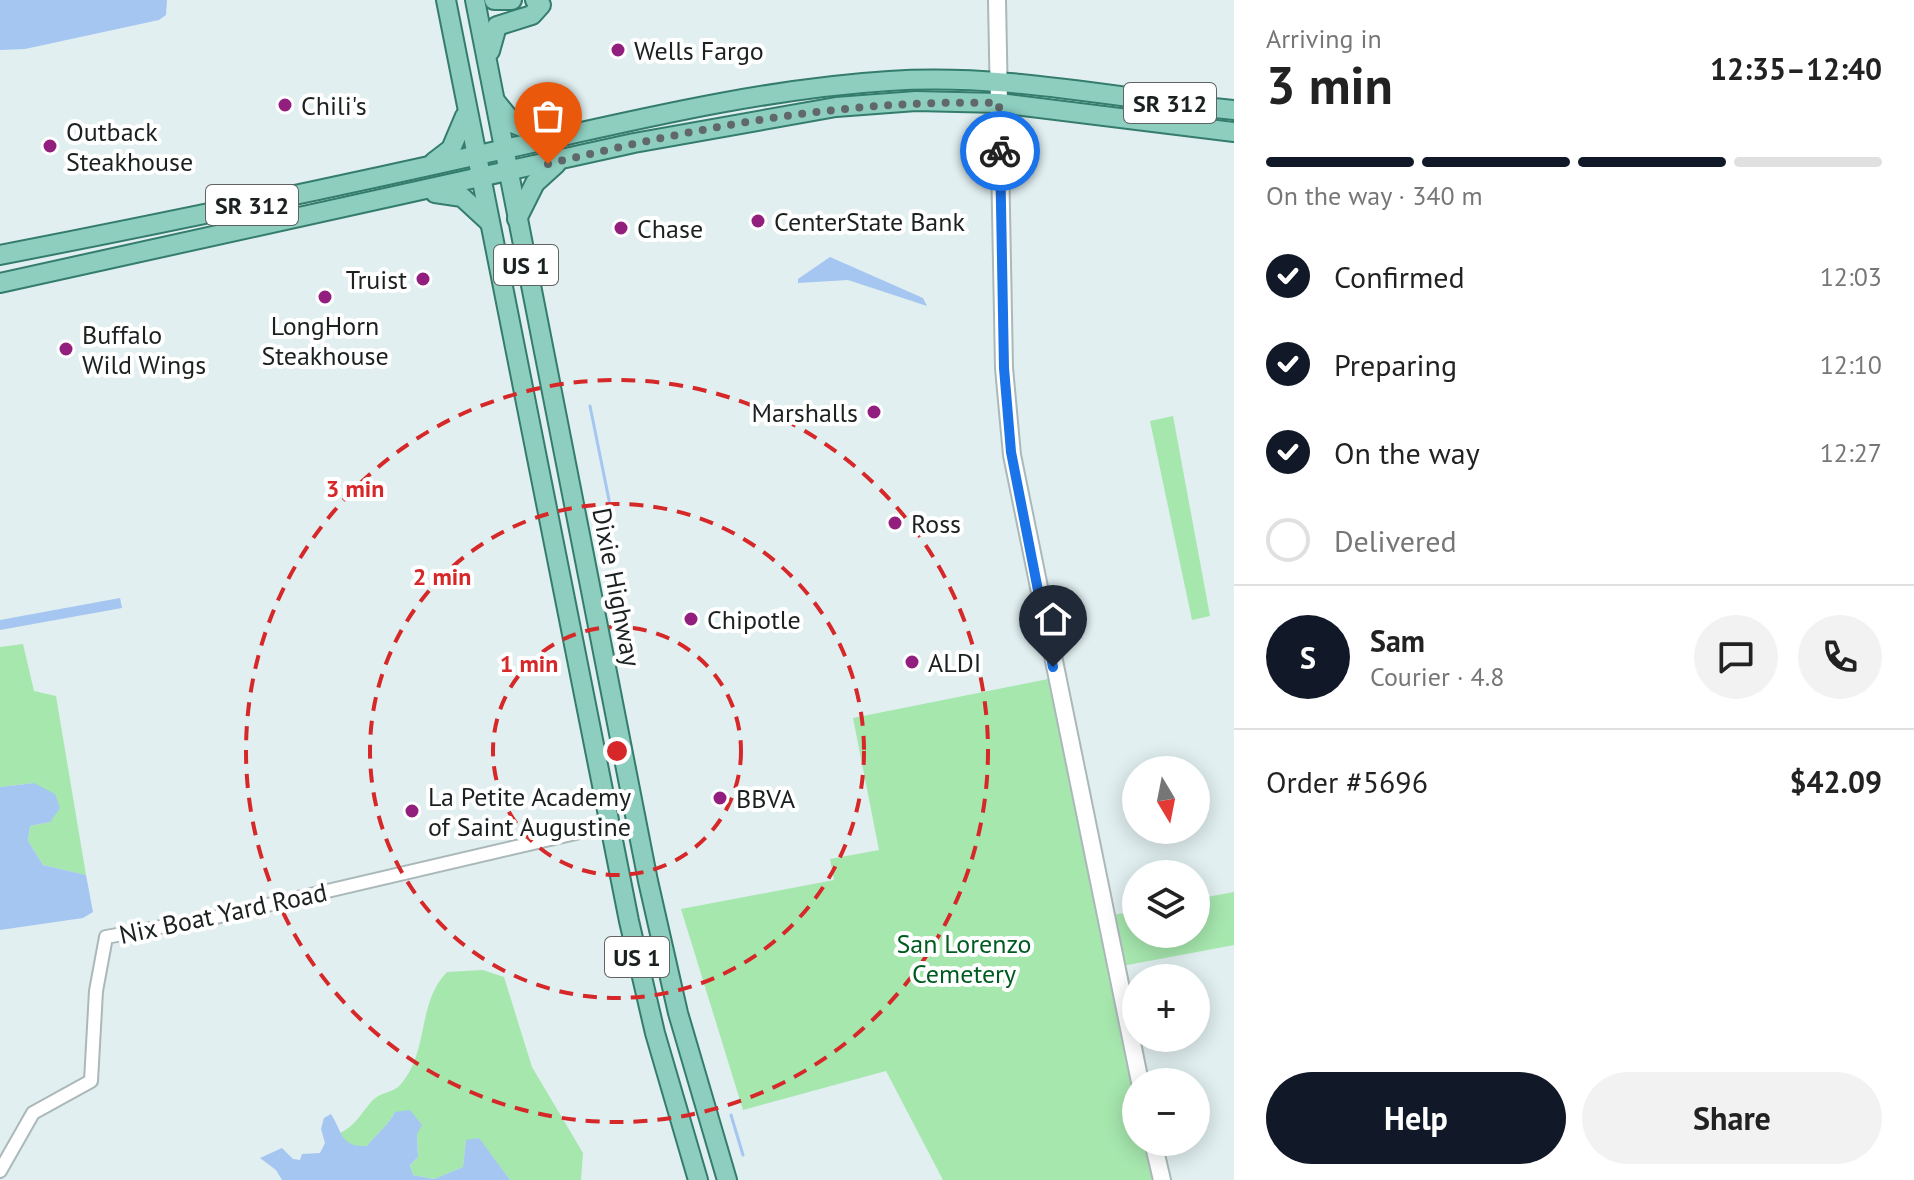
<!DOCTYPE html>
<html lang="en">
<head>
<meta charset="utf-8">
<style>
	body { margin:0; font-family:"PT Sans",sans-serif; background:#f2f2f2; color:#222; height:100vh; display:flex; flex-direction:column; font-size:30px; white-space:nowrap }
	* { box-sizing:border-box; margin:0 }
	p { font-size:26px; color:#767676 }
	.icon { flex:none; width:44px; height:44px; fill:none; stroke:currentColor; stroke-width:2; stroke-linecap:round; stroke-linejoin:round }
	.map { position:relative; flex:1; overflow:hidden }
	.panel { display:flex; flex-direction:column; background:#fff; width:680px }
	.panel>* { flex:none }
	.needle { width:52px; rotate:170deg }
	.controls { position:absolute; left:1122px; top:756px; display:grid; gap:16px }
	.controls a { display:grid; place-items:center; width:88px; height:88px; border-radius:50%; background:#fff; box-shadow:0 4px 20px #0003; font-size:40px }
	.pin { position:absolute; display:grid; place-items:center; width:68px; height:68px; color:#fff; margin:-82px -34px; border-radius:50% 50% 50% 0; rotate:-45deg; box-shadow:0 0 8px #0007 }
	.pin .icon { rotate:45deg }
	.courier { position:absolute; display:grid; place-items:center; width:80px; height:80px; margin:-40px; border:6px solid #1a73e8; border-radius:50%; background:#fff; color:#222; box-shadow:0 2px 10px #0007 }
	.headline em { font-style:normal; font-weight:600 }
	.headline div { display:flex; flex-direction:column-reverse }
	.headline { display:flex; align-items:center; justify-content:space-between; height:136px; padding:0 32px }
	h1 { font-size:52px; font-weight:600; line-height:60px }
	.bar { display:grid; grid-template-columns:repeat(4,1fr); gap:12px 8px; align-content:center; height:96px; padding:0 32px }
	.bar i { height:10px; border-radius:6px; background:#e0e0e0 }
	.bar .selected { background:#111827 }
	.bar p { grid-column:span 4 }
	.line { display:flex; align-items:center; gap:20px; padding:0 32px; border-top:2px solid #e0e0e0 }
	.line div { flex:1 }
	.round { display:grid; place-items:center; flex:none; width:84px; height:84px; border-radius:42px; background:#f2f2f2 }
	ol { padding:0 32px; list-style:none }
	li { display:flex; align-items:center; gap:24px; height:88px }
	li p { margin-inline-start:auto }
	li .icon { padding:8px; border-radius:50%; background:#111827; color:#fff; stroke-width:4 }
	li:last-child { color:#767676 }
	li i { width:44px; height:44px; border:4px solid #e0e0e0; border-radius:50% }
	.cta { display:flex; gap:16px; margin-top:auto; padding:16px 32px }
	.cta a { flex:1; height:92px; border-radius:48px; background:#111827; color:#fff; font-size:32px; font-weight:600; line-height:92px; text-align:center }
	.cta a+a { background:#f2f2f2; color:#222 }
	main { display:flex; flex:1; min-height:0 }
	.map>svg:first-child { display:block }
</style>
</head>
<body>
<main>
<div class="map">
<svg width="1234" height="1180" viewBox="0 0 1234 1180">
	<rect width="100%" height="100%" fill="#e1eff0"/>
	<g fill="#a6e7ae">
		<polygon points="1173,416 1210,616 1192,620 1150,421"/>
		<polygon points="23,644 34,691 56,696 86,875 43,865 28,841 30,826 50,822 34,783 0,787 0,647"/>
		<polygon points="1048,679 1136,1102 1136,1142 1144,1142 1152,1180 943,1180 886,1071 743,1110 681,909 834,880 830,859 879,850 853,718"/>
		<polygon points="1234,892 1234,945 1117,967 1106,916 1136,911 1136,934 1196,934 1196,899"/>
		<path d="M483,970l21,7 28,90 51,86 -2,27h-71l-32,-42 -12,3 -3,26 -29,12 -21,-4 -3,-10 8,-8 -1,-23 -22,-22c-7,14 -19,22 -28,34 -14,0 -22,1 -27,-13 17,-8 22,-22 34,-34 8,-7 21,-7 27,-15 28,-32 16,-82 46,-112z"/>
	</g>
	<g fill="#a5c6f1">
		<polygon points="0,0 167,0 166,15 159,20 25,49 0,50"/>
		<polygon points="830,257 923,298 927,306 848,280 798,283 798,279"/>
		<polygon points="120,598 122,608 0,630 0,620"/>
		<polygon points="34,783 55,794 60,808 50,822 30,826 28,841 43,865 86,875 93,912 83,918 0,930 0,787"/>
		<path d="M410,1110l12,15 -5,9 1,23 -8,8 3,10 21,4 29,-12 3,-27 13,-2 31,42h-228l-6,-10 -16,-12 22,-10 11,11 7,1 2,-6 18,-1 5,-10 -4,-14 3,-11 7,-4c12,19 9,33 36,32 9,-12 21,-20 28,-34z"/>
	</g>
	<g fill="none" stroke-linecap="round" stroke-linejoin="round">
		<g stroke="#a5c6f1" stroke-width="3">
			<polyline points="590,406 609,500 610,522"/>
			<polyline points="731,1115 743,1155"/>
		</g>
		<g stroke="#abb8b9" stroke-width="16">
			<polyline id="minor" points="0,1171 33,1113 91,1081 96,991 106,937 216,917 610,825"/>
		</g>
		<g stroke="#abb8b9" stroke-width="20">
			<g id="secondary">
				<polyline points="997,0 1004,368 1012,455 1140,1082"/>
				<polyline points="1153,1142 1162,1180"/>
			</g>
		</g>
		<g stroke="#347c6c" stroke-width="22">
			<g id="primary">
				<polyline points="446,0 629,921 655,1033 698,1180"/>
				<polyline points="475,0 648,881 678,1013 727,1180"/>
				<polyline points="494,0 512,0"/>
				<polyline points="490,51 497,26 532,15 541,5 535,0"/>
				<polyline points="496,102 514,124 549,138"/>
				<polyline points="434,162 451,149 465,116"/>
				<polyline points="435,193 462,197 488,221"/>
				<polyline points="517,219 535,183 556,164"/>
				<path d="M0,255c169,-33 337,-68 505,-106 126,-28 256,-60 384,-68 117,-8 230,18 345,29"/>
				<polyline points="0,283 634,143 836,107 916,101 999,103 1234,132"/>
			</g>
		</g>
		<use href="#minor" stroke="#fff" stroke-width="12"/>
		<use href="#secondary" stroke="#fff" stroke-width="16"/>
		<use href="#primary" stroke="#8dcebf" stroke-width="18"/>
	</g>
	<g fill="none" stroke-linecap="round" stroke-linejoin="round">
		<path stroke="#606869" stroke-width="8" stroke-dasharray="0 14.4" d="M548,164c152,-37 294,-65 451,-61l1,48"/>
		<polyline stroke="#1a73e8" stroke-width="10" points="1000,151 1004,368 1011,452 1053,667"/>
	</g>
	<g fill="none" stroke="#d62828" stroke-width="4" stroke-dasharray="14 10">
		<circle cx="617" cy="751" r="124"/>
		<circle cx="617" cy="751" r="247"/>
		<circle cx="617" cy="751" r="371"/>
	</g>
	<g fill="#921f7e" stroke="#fff" stroke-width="3">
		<circle cx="618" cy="50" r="8"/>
		<circle cx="285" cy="105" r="8"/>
		<circle cx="50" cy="146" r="8"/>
		<circle cx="758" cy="221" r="8"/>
		<circle cx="621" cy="228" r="8"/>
		<circle cx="423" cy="279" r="8"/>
		<circle cx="325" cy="297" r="8"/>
		<circle cx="66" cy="349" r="8"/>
		<circle cx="874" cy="412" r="8"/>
		<circle cx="895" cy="523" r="8"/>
		<circle cx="691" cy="619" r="8"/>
		<circle cx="912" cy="662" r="8"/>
		<circle cx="720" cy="798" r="8"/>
		<circle cx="412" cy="811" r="8"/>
	</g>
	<g text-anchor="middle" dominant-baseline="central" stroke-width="8" stroke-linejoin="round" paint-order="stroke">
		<g fill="#fff" stroke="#5f6364" stroke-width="2">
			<rect x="1124" y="83" width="92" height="40" rx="6"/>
			<rect x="206" y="185" width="92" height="40" rx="6"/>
			<rect x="494" y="245" width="64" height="40" rx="6"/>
			<rect x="605" y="937" width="64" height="40" rx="6"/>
		</g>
		<g font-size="24" font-weight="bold" fill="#1b2021">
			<text x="1170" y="103">SR 312</text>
			<text x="252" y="205">SR 312</text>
			<text x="526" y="265">US 1</text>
			<text x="637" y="957">US 1</text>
		</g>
		<g font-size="26" fill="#1b2021" stroke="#fff" text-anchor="start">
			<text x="634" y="50">Wells Fargo</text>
			<text x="301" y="105">Chili's</text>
			<text x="66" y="131">Outback<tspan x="66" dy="30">Steakhouse</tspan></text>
			<text x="774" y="221">CenterState Bank</text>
			<text x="637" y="228">Chase</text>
			<text x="407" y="279" text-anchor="end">Truist</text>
			<text x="325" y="325" text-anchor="middle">LongHorn<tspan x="325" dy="30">Steakhouse</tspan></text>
			<text x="82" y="334">Buffalo<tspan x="82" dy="30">Wild Wings</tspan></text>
			<text x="858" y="412" text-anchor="end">Marshalls</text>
			<text x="911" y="523">Ross</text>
			<text x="707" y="619">Chipotle</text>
			<text x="928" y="662">ALDI</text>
			<text x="428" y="796">La Petite Academy<tspan x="428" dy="30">of Saint Augustine</tspan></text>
			<text x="736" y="798">BBVA</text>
		</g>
		<g font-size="26" fill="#1b2021" stroke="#fff">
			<text transform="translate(617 587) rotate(79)">Dixie Highway</text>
			<text transform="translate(223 913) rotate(-12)">Nix Boat Yard Road</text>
		</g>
		<g font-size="26" fill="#005b21" stroke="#fff">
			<text x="964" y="943">San Lorenzo<tspan x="964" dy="30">Cemetery</tspan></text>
		</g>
	</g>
	<circle cx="617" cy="751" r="12" fill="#d62828" stroke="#fff" stroke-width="4"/>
	<g font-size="24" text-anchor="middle" font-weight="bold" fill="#d62828" stroke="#fff" stroke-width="8" stroke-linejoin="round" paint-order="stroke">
		<text x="355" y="497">3 min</text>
		<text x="442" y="585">2 min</text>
		<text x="529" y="672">1 min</text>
	</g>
</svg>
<div class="controls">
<a><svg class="needle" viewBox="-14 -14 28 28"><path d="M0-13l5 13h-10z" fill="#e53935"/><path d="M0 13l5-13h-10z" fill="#767676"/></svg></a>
<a><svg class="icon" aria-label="layers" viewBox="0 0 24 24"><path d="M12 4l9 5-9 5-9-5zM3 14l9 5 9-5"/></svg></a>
<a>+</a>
<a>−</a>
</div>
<div class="pin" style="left:548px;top:164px;background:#ea580c"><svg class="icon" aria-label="bag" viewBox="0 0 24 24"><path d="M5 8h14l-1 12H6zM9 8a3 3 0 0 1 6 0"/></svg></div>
<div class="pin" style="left:1053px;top:667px;background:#1f2937"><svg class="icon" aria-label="home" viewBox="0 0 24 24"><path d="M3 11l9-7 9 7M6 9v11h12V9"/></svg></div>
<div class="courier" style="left:1000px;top:151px"><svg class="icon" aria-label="bike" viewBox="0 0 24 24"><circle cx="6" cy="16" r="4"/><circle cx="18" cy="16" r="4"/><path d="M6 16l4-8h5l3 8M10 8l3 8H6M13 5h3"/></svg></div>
</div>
<section class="panel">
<div class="headline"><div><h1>3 min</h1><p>Arriving in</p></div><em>12:35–12:40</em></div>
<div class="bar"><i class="selected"></i><i class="selected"></i><i class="selected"></i><i></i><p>On the way · 340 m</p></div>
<ol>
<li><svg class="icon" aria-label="check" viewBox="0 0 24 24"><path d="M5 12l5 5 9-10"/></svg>Confirmed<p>12:03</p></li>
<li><svg class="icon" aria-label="check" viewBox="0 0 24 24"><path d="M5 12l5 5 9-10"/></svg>Preparing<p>12:10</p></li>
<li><svg class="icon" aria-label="check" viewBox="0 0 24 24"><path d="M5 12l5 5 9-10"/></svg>On the way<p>12:27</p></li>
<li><i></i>Delivered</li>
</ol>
<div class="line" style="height:144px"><b class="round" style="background:#111827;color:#fff">S</b><div><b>Sam</b><p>Courier · 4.8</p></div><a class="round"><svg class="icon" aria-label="chat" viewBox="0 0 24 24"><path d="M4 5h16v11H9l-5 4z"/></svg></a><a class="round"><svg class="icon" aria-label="phone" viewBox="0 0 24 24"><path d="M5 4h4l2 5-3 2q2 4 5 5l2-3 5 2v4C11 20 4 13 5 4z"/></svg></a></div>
<div class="line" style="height:104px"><div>Order #5696</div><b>$42.09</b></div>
<div class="cta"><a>Help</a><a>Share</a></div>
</section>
</main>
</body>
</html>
